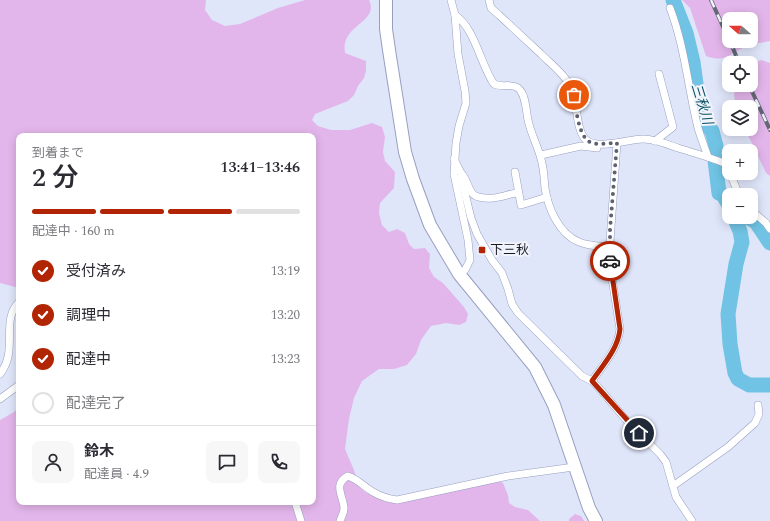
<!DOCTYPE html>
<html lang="ja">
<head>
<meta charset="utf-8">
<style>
	body { margin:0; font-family:Spectral,"Noto Sans JP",serif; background:#f7f7f7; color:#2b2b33; height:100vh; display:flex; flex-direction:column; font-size:15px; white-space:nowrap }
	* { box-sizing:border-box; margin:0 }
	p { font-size:13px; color:#7c7c81 }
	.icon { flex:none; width:22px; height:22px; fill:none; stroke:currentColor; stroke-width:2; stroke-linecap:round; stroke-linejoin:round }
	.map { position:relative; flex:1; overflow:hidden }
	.side { position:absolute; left:16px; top:133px; width:300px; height:372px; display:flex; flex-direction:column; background:#fff; border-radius:8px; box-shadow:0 2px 10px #0003 }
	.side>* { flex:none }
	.needle { width:26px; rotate:290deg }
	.tools { position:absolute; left:722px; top:12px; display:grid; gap:8px }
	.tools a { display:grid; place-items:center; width:36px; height:36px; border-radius:8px; background:#fff; box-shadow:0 2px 10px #0003; font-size:20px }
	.pin { position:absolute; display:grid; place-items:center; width:34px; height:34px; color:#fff; margin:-17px; border:2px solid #fff; border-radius:50%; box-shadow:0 1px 4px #0007 }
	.courier { position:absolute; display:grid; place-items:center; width:40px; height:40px; margin:-20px; border:3px solid #b12404; border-radius:50%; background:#fff; color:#222; box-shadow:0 1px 5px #0007 }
	.overview em { font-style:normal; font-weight:600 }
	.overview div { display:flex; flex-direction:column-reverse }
	.overview { display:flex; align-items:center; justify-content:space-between; height:68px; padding:0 16px }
	h1 { font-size:26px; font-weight:600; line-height:30px }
	.bar { display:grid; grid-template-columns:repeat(4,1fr); gap:6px 4px; align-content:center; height:48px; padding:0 16px }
	.bar i { height:5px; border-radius:3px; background:#e1e1e2 }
	.bar .current { background:#b12404 }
	.bar p { grid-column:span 4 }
	.line { display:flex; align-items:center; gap:10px; padding:0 16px; border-top:1px solid #e1e1e2 }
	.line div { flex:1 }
	.round { display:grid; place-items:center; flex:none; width:42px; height:42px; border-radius:8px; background:#f7f7f7 }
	ol { padding:0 16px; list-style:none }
	li { display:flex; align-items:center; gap:12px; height:44px }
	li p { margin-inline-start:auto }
	li .icon { padding:4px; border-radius:50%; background:#b12404; color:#fff; stroke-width:4 }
	li:last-child { color:#7c7c81 }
	li i { width:22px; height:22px; border:2px solid #e1e1e2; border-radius:50% }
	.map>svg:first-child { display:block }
</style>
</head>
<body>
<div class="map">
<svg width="770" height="521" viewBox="0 0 770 521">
	<rect width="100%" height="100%" fill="#e0e6fa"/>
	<g fill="#e3b6eb" fill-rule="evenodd">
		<path d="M0,0h206l-1,10 7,10 13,6 15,-2 38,-16 27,-8h64c11,23 -29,24 -24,53l21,8v10l-2,7 -6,8 -4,9 -6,6 -33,13 -3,6 6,6 13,4h19l22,-7 10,4 3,10 -2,15 2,9 10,11 -1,16 -14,15 -1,10 3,12 7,7 8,-3 8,4 4,11 5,5 11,-1 5,6 -1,14 5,9 9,6 21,24 4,7 -2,8 -7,3 -13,-2 -15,3 -10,14 -5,14 -9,11 -13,4h-15l-17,12 -8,17 -5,21 -4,30 9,21 4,15 7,7 18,8 110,-21 10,4 5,12 1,8 6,4 13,3 12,11h-540v-101l14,-8 5,-5v95h294v-366h-294v152l-19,-5z"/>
		<path d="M682,0h88v41c-8,2 -18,2 -25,6 -17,7 -19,16 -39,9l-16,-48zM729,19h22v22h-22z"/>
		<polygon points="761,60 770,63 770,176 766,173 745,129 751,129 751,107 736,107 734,95 736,85 751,85 751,64"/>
		<polygon points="575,514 581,516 584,521 569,521 569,519"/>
	</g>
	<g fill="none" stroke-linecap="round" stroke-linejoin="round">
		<g stroke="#70c3e4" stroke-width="15">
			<polyline points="673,0 686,33 693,62 698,98 706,124 712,131 716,146 714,152 719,193 723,195 729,205"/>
			<polyline points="734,217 740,231 742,242 736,264 728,314 730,344 735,373 738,379 749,385 770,385"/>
			<polyline points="747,217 756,222 770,243"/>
		</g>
		<g stroke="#979fbf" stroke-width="8">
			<g id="minor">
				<polyline points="451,0 455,15 458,54 465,91 466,103 459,126 456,143 454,174 468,240 470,260 465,270 459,274"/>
				<path d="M489,0l2,8 8,7c14,13 28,26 42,39 10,10 22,19 29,31 8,14 5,45 16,55 12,10 43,-1 57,-1 12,0 24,5 35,9 16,5 31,9 46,15l5,7"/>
				<path d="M670,8c15,39 18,80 28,120 3,10 7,20 10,29"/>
				<path d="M455,15c20,13 26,51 39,69 8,4 17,-1 24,4 8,6 8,23 10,32 3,15 11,28 14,43 2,8 2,16 3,25 3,20 14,46 34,54 10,4 20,4 30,5"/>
				<polyline points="655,141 673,127 659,74"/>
				<polyline points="541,155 581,146 597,148"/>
				<polyline points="454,159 461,173 462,181 471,218 477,234 492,260 502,273 508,289 512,304 518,313 582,376 592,381 599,388 628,422 660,454 666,462 676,497 692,521"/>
				<polyline points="515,172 521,205 547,197"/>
				<path d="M461,173c6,6 6,13 11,20 4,6 21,6 27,4 7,-1 12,-4 19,-4"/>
				<polyline points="730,173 739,195"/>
				<polyline points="751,210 766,223 770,229"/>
				<path d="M0,374c19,-24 0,-53 19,-72"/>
				<path d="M592,381c11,-16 26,-32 28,-52l-9,-57 -2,-17 8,-112"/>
				<polyline points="0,399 19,385"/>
				<polyline points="673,486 728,447 755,423 759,414 758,405"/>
				<polyline points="295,502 301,521"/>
				<path d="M340,521c1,-4 4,-8 4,-12 0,-12 -12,-25 4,-33 11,4 15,10 25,16 7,4 16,7 24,8l111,-24 66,-9"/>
			</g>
		</g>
		<g stroke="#979fbf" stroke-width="14">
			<polyline id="trunk" points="386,0 386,29 389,50 405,152 413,179 430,225 459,274 535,367 554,405 589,508 596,521"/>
		</g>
		<use href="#minor" stroke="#fff" stroke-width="7"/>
		<use href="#trunk" stroke="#fff" stroke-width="12"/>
		<g stroke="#636776" stroke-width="4">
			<g id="rail">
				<polyline points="711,0 729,40"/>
				<polyline points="730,41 739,63"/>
				<polyline points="749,85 770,130"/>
			</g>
		</g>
		<use href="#rail" stroke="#f2f4fb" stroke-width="2.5" stroke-dasharray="8" stroke-linecap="butt"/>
	</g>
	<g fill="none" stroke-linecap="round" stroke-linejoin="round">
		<path stroke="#5d6170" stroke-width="4" stroke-dasharray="0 7.2" d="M574,95c2,12 4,44 18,48 8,2 17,0 25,0l-7,87v31"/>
		<path stroke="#b12404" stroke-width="5" d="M610,261l10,68c-2,20 -17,36 -28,52l47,52"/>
	</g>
	<rect fill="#b12404" stroke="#f2f4fb" stroke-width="1.5" x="478" y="246" width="8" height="8" rx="2"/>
	<g text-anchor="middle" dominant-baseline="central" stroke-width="4" stroke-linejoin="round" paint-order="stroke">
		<g font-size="13" fill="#161925" stroke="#f2f4fb" text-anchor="start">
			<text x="490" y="250">下三秋</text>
		</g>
		<g font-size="14" font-style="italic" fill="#075067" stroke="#f2f4fb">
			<text transform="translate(702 104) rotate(73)">三秋川</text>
		</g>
	</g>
</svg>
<div class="tools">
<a><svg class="needle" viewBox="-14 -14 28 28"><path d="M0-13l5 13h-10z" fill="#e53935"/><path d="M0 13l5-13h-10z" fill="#7c7c81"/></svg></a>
<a><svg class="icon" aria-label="locate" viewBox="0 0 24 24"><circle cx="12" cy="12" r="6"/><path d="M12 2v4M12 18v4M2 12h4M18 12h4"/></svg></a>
<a><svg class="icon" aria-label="layers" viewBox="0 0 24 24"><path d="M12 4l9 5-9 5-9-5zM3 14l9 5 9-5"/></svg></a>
<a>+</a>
<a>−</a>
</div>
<div class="pin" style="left:574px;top:95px;background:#ea580c"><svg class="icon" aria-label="bag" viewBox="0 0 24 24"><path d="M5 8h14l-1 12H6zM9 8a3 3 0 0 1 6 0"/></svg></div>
<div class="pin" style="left:639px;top:433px;background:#1f2937"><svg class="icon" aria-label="home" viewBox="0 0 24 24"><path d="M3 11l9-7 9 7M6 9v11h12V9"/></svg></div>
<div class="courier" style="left:610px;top:261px"><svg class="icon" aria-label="car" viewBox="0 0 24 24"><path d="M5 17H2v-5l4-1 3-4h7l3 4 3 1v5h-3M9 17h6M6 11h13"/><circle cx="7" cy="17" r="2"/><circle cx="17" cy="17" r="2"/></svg></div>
<section class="side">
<div class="overview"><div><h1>2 分</h1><p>到着まで</p></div><em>13:41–13:46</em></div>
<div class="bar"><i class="current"></i><i class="current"></i><i class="current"></i><i></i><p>配達中 · 160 m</p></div>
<ol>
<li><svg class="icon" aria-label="check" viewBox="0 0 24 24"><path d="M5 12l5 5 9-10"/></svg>受付済み<p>13:19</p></li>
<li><svg class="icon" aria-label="check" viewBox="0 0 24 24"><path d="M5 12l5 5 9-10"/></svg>調理中<p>13:20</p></li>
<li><svg class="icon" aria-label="check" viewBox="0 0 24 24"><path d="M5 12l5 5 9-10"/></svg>配達中<p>13:23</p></li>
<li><i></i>配達完了</li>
</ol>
<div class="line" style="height:72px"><a class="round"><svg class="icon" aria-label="person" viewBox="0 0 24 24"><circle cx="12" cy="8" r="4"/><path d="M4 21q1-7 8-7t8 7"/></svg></a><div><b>鈴木</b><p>配達員 · 4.9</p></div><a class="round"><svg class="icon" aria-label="chat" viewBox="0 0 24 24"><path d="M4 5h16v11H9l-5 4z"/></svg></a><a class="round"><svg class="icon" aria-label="phone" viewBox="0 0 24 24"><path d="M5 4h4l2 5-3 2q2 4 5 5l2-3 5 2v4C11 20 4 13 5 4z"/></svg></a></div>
</section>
</div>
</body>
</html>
